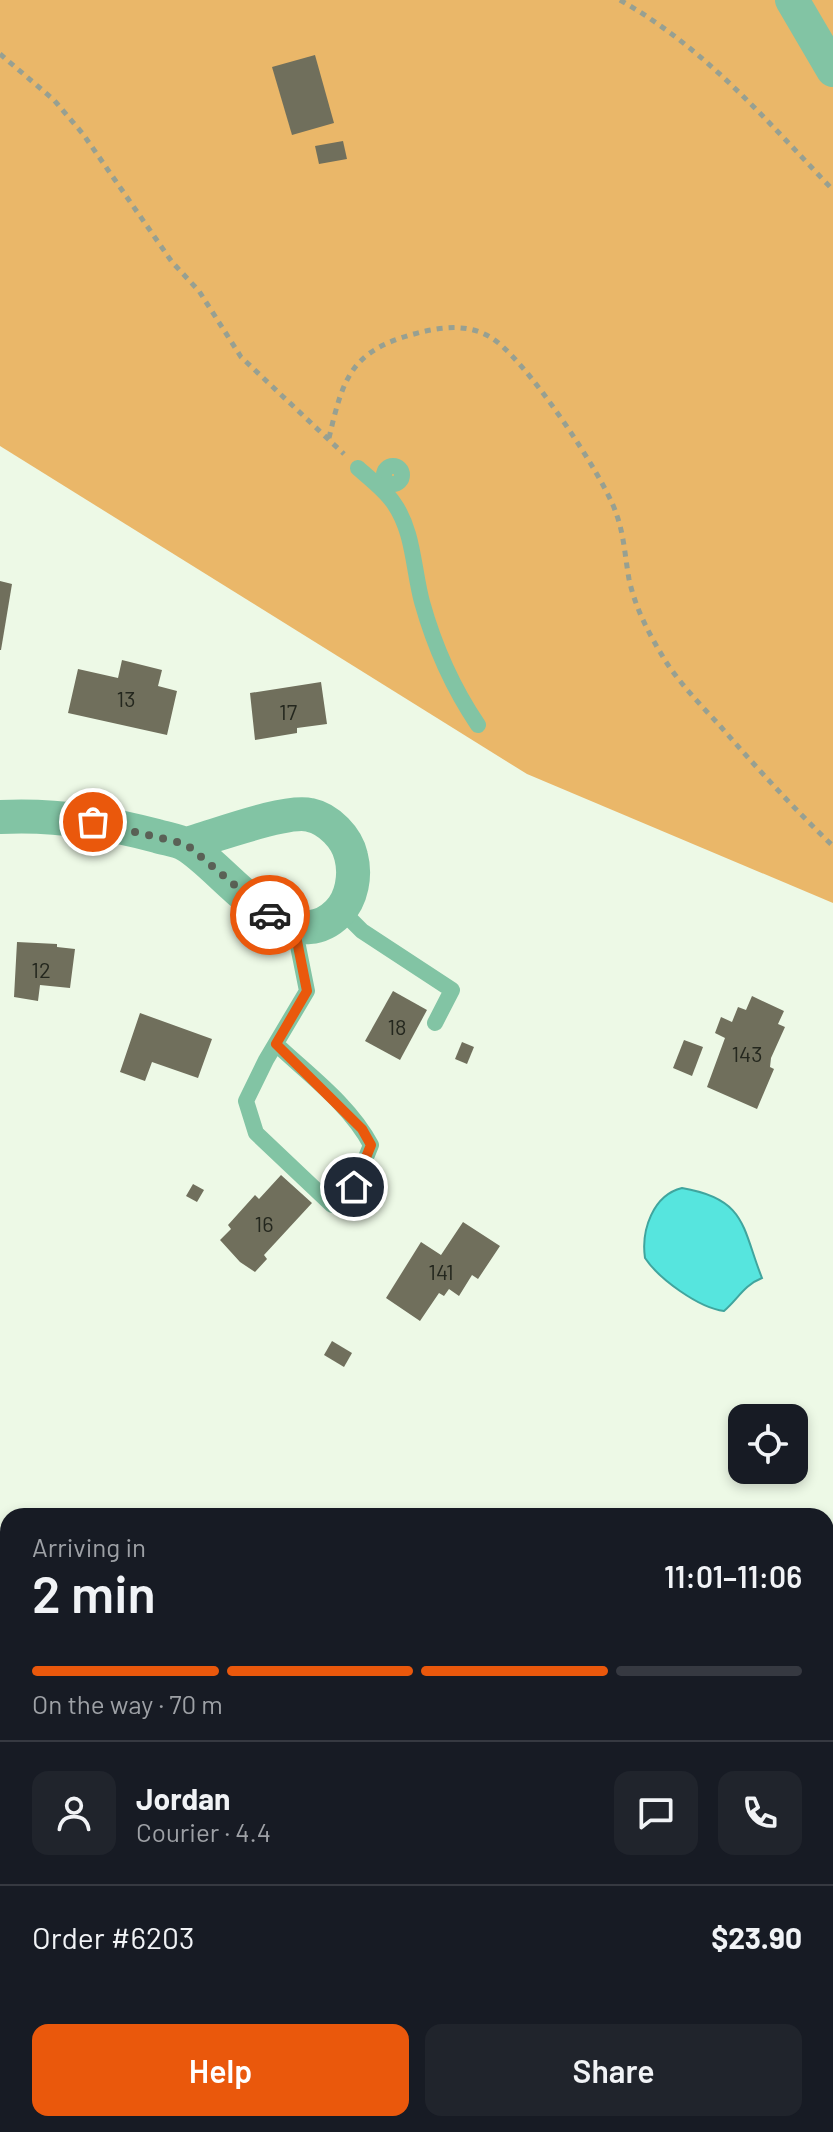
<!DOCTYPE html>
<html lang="en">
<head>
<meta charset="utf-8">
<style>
	body { margin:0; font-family:Barlow,sans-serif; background:#20242c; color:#f1f3f6; height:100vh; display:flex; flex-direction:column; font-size:30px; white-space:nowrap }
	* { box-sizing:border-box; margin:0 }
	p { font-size:26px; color:#9ea1a6 }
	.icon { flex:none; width:44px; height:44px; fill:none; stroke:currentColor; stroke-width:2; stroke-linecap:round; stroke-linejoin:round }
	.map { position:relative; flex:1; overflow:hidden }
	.side { position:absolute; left:0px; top:1508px; width:834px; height:624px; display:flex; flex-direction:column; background:#171b24; border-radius:24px 24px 0 0; box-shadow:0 4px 12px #0003 }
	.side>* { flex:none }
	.fabs { position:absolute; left:728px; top:1404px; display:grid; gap:16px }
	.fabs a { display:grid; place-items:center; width:80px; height:80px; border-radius:16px; background:#171b24; box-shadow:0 4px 12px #0003; font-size:40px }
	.pin { position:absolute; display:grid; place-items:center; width:68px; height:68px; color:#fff; margin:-34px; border:4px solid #fff; border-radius:50%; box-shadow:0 2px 8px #0007 }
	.courier { position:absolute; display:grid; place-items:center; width:80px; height:80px; margin:-40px; border:6px solid #ea580c; border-radius:50%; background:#fff; color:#222; box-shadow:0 2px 10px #0007 }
	.headline em { font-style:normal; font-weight:600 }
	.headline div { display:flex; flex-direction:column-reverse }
	.headline { display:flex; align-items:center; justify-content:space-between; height:136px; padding:0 32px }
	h1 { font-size:52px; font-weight:600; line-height:60px }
	.bar { display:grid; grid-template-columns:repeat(4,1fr); gap:12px 8px; align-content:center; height:96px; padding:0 32px }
	.bar i { height:10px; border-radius:6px; background:#363941 }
	.bar .current { background:#ea580c }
	.bar p { grid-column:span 4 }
	.line { display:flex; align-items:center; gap:20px; padding:0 32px; border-top:2px solid #363941 }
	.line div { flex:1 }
	.round { display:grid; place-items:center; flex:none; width:84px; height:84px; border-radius:16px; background:#20242c }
	.primary-button { display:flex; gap:16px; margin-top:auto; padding:16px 32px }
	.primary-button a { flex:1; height:92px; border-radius:16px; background:#ea580c; color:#fff; font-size:32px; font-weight:600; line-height:92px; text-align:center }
	.primary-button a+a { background:#20242c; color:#f1f3f6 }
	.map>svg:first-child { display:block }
</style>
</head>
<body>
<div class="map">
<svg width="833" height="2132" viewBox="0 0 833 2132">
	<rect width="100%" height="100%" fill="#edf9e6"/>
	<polygon fill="#eab769" points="0,0 833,0 833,903 527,774 0,446"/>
	<path fill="#56e5de" stroke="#40a59e" stroke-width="2" d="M682,1188c65,11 60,40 80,90 -18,7 -24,21 -38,33 -25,-3 -65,-32 -79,-53 -4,-28 8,-63 37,-70z"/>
	<g fill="#706f5c">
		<polygon points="315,55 334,123 292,135 272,67"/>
		<polygon points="343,141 347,159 319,164 315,146"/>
		<polygon points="0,581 12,584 1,650 0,650"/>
		<polygon points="122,660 162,670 158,686 177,691 167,735 68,713 78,669 118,678"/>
		<polygon points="321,682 327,724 297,728 297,733 255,740 250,693"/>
		<polygon points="17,942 57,944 57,947 75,949 70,988 40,985 38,1001 14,997"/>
		<polygon points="393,991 427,1010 400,1060 365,1041"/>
		<polygon points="752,996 784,1011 778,1024 785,1027 771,1058 770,1067 774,1069 757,1109 707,1087 725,1038 715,1033 721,1017 732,1022 738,1007 746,1010"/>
		<polygon points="140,1013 212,1039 198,1078 152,1062 145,1081 120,1072"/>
		<polygon points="684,1040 703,1047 692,1076 673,1068"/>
		<polygon points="462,1042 474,1047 467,1064 455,1059"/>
		<polygon points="281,1175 312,1203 264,1255 267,1259 255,1272 240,1262 220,1240 231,1229 228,1225 255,1195 259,1199"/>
		<polygon points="193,1184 204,1190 197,1202 186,1196"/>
		<polygon points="463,1222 500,1246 478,1279 472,1275 459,1296 449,1289 444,1296 439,1293 420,1321 386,1298 421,1242 441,1255"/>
		<polygon points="332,1341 352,1353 344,1367 324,1355"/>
	</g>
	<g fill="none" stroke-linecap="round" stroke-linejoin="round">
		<g stroke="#97a092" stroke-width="5" stroke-dasharray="6 6" stroke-linecap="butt">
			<path d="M620,0c86,49 145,119 213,190"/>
			<polyline points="0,54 54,100 83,134 172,262 199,291 241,357 344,454"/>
			<path d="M329,438c14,-60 22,-87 85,-104 25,-7 53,-11 76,3 33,18 114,139 126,176 8,21 9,44 13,66 6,28 19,53 34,78 15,25 38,48 58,70 36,41 72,81 112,119"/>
		</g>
		<g stroke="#82c4a4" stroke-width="16">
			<circle cx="393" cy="475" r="9"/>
			<path d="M358,468c11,10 26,21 35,34 21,29 20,67 29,100 12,43 31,86 56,123"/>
			<polyline points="341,910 362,931 452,990 435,1023"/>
			<path d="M276,1044c33,31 74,61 95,101l-17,42 -22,18 -76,-72 -10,-32 20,-41 41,-69 -13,-65"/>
		</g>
		<g stroke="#82c4a4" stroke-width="34">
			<polyline points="792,0 833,70"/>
			<path d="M0,817c54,-3 105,5 157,19 9,3 21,4 29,9 38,22 102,118 152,68 14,-14 18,-38 13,-57 -4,-18 -22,-37 -41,-41 -25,-6 -97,22 -124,29"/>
			<polyline points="536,2124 538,2132"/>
		</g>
		<g stroke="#82c4a4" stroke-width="42">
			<polyline points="826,1626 833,1621"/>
			<polyline points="0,2062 8,2063"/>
		</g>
	</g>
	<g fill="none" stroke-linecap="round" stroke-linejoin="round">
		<polyline stroke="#5a6156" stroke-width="8" stroke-dasharray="0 14.4" points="93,822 186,844 270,915"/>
		<polyline stroke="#ea580c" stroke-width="10" points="270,915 294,926 307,991 276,1044 362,1129 371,1145 354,1187"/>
	</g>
	<g text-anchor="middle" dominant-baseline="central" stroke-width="7" stroke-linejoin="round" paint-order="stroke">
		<g font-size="22" fill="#24271e">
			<text x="126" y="698">13</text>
			<text x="288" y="711">17</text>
			<text x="41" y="969">12</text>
			<text x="397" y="1026">18</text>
			<text x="747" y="1053">143</text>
			<text x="264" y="1223">16</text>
			<text x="441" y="1271">141</text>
		</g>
	</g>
</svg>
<div class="fabs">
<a><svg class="icon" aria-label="locate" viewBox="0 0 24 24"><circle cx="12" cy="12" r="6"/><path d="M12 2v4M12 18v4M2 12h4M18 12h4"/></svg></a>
</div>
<div class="pin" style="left:93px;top:822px;background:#ea580c"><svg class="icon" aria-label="bag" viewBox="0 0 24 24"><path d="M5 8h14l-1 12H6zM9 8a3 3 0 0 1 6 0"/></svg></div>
<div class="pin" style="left:354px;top:1187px;background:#1f2937"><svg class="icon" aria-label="home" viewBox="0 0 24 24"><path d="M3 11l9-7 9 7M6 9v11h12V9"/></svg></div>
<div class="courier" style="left:270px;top:915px"><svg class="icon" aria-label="car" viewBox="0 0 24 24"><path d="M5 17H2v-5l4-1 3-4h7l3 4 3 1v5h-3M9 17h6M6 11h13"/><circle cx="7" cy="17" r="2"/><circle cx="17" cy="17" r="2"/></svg></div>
<section class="side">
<div class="headline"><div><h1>2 min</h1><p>Arriving in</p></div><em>11:01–11:06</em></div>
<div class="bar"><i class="current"></i><i class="current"></i><i class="current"></i><i></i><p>On the way · 70 m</p></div>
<div class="line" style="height:144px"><a class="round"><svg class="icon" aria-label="person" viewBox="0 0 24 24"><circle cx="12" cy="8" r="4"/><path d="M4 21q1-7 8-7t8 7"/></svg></a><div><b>Jordan</b><p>Courier · 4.4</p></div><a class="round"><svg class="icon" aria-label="chat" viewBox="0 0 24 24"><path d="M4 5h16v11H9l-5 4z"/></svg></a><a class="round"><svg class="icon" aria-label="phone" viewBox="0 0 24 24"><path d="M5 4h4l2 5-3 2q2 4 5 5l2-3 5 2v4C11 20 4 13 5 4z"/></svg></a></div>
<div class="line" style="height:104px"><div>Order #6203</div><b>$23.90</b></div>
<div class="primary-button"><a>Help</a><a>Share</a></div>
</section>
</div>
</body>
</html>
